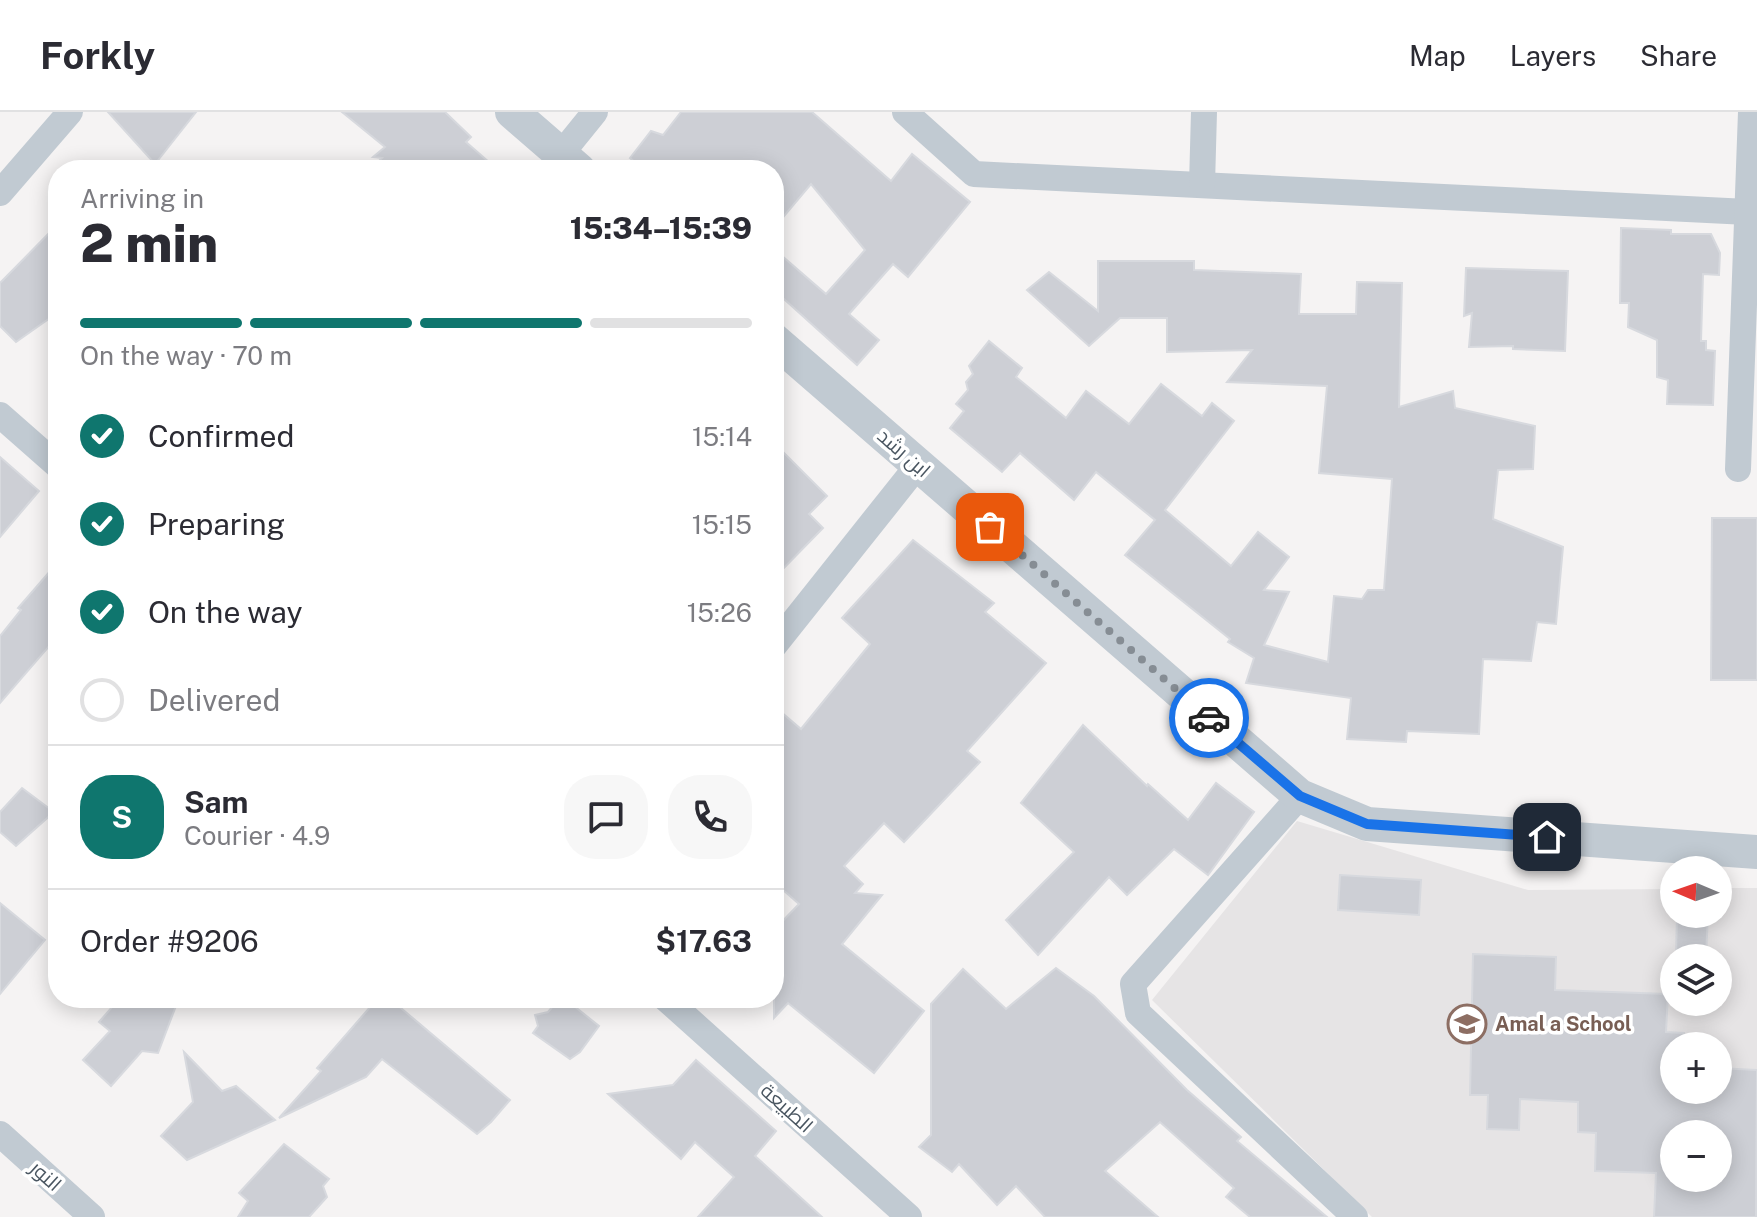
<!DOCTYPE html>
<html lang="en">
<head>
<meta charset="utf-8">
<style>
	body { margin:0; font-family:"Public Sans",Cairo,sans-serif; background:#f7f7f7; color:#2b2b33; height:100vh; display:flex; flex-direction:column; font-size:30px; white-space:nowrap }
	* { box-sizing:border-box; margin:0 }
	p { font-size:26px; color:#7c7c81 }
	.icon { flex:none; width:44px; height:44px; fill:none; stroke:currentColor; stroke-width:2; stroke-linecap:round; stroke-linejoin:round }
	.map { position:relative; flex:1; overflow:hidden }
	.drawer { position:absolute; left:48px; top:48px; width:736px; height:848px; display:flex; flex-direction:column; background:#fff; border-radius:32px; box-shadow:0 4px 20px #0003 }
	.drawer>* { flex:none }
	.needle { width:52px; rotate:272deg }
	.buttons { position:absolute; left:1660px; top:744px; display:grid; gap:16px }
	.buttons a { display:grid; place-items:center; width:72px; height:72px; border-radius:50%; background:#fff; box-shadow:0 4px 20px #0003; font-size:40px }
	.pin { position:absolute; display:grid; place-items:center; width:68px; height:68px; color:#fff; margin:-34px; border-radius:16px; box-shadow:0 4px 12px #0006 }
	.courier { position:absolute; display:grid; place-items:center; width:80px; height:80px; margin:-40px; border:6px solid #1a73e8; border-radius:50%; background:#fff; color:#222; box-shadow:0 2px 10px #0007 }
	.summary em { font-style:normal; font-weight:800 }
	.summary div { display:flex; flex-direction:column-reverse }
	.summary { display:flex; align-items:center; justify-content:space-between; height:136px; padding:0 32px }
	h1 { font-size:52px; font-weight:800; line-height:60px }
	.bar { display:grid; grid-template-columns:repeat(4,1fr); gap:12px 8px; align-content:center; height:96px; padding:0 32px }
	.bar i { height:10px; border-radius:6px; background:#e1e1e2 }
	.bar .selected { background:#0f766e }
	.bar p { grid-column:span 4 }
	.line { display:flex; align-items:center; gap:20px; padding:0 32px; border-top:2px solid #e1e1e2 }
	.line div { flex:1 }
	.round { display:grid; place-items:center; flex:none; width:84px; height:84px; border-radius:32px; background:#f7f7f7 }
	ol { padding:0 32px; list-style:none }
	li { display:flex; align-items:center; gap:24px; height:88px }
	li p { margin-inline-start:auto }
	li .icon { padding:8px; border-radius:50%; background:#0f766e; color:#fff; stroke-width:4 }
	li:last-child { color:#7c7c81 }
	li i { width:44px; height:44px; border:4px solid #e1e1e2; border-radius:50% }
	header { display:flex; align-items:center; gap:48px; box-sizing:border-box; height:112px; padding:0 40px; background:#fff; border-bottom:2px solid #e1e1e2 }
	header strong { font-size:38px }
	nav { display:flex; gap:44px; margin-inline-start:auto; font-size:28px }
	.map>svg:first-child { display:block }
</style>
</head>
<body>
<header>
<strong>Forkly</strong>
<nav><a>Map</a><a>Layers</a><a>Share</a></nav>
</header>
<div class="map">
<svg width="1757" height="1105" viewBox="0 0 1757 1105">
	<rect width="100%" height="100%" fill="#f5f3f3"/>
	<path fill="#e6e4e5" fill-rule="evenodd" d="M1297,709l231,69 146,-1v25h44v-26h39v329h-385l-220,-217zM1674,846h44v44h-44zM1674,934h44v44h-44zM1674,1022h44v44h-44z"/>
	<g fill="#cdcfd5" stroke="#d7d9de" stroke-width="2" fill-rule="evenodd">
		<polygon points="108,0 196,0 155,52"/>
		<polygon points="342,0 445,0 471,25 466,30 498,58 370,58 382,46 373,45 385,35"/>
		<polygon points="681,0 812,0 891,69 912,42 970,90 908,165 893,152 849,202 879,228 857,253 774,178 774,137 826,182 865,138 811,72 774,116 774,58 644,58 630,46 651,19 663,23"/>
		<polygon points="58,112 58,197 50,206 16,230 0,214 0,171"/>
		<polygon points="1621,116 1671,118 1671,122 1711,122 1720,141 1719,163 1703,162 1701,229 1706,229 1706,238 1715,239 1713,293 1667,292 1668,268 1657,265 1657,228 1628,215 1629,191 1620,191"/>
		<polygon points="1098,149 1194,149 1194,158 1301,162 1299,202 1356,202 1357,170 1402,171 1399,295 1453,279 1455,296 1535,314 1533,357 1498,358 1493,407 1563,435 1556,512 1537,510 1531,549 1483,547 1479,622 1407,619 1406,630 1347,627 1351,586 1246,571 1254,546 1228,530 1230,527 1125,443 1155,408 1096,360 1074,388 1020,341 1002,360 950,316 964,299 956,292 968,278 966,270 973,262 969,254 989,229 1022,256 1016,265 1066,306 1086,279 1129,312 1161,272 1202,304 1212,291 1234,309 1165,398 1231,454 1258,420 1289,445 1264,478 1289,480 1264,533 1328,550 1334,484 1362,487 1368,478 1384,478 1392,367 1319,361 1327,274 1227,270 1252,238 1167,240 1167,206 1120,206 1089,234 1027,178 1049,160 1098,199"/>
		<polygon points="1466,156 1568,159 1565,239 1513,237 1513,234 1469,235 1472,201 1464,204"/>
		<polygon points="774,331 827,384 809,402 823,416 774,466"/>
		<polygon points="0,345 39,379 0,425"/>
		<polygon points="1712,406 1757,406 1757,568 1711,568"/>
		<polygon points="913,428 994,491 985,500 1046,551 967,639 980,650 904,730 884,711 844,754 863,772 855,781 882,783 842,832 924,899 874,961 788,891 774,906 774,818 799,792 774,770 774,594 801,617 870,532 842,506"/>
		<polygon points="58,450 58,524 0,591 0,524 21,498 18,496"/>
		<polygon points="1083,613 1147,674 1148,672 1188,708 1216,671 1254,700 1208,763 1174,737 1127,783 1109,765 1038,843 1006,808 1074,740 1021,691"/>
		<polygon points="22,676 54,700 16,734 0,720 0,700"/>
		<polygon points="1340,763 1421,768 1419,803 1338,798"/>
		<polygon points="0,791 45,828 0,882"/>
		<polygon points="1677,802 1708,802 1706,845 1676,844"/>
		<path d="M1473,842l83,3 -1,33 113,4 -2,38 18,1v13h-10v44h44v-22l39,2 -1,147h-102l2,-44 -61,-2 1,-38 -18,-1v-30l-58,-3 -1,31 -32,-1 1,-34h-18zM1674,1022h44v44h-44z"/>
		<polygon points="1056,856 1094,884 1187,978 1241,1025 1237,1029 1327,1105 1250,1105 1226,1085 1234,1076 1160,1010 1105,1059 1158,1105 1045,1105 1016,1074 997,1093 959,1052 952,1060 919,1035 931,1023 931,892 963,857 1006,897"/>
		<polygon points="120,886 179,886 158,941 142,939 111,974 83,948 110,919 99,910"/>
		<polygon points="378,886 389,886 510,988 491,1010 477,1022 382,947 366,965 279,1006 321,959 317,956"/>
		<polygon points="560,886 564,886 599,914 580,940 570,947 533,921 538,914 535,903 548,900"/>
		<polygon points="184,940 222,979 236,974 275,1008 187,1048 161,1024 193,990"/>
		<polygon points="696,948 776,1019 755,1044 822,1105 698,1105 734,1065 695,1030 681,1047 608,982 673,973"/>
		<polygon points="284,1032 329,1067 323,1074 327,1085 309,1105 238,1105 248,1089 239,1081"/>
	</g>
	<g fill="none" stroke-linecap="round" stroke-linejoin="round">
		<g stroke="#c1cad2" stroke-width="26">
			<polyline points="905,0 974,62 1748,100"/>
			<polyline points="561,42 595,0"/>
			<polyline points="1202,73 1204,0"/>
			<polyline points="0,81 70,0"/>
			<polyline points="0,303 58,354"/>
			<polyline points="1738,357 1751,0"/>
			<polyline points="774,534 918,353"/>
			<polyline points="1300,684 1133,872 1138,901 1355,1105"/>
			<polyline points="665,886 909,1105"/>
			<polyline points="0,1022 92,1105"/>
		</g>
		<g stroke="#c1cad2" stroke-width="34">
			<polyline points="512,0 579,58"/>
			<polyline points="774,228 1300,684 1367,712 1757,740"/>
		</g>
	</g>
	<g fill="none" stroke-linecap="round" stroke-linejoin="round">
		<polyline stroke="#868d94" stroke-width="8" stroke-dasharray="0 14.4" points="990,415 1209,606"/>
		<polyline stroke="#1a73e8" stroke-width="10" points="1209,606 1300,684 1367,712 1547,725"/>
	</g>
	<defs>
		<g id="school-ring" transform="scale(2)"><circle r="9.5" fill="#fff" stroke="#8d6e63" stroke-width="1.5"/><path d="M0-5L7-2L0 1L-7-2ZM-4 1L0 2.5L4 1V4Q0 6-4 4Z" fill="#8d6e63"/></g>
	</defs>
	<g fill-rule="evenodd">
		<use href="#school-ring" x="1467" y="912"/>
	</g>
	<g text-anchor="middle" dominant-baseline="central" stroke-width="7" stroke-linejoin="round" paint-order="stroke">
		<g font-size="20" fill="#4a5661" stroke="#fff">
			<text transform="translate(904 341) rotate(41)">ابن رشد</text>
			<text transform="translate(787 996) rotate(42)">الطبيعة</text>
			<text transform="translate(46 1064) rotate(42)">النور</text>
		</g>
		<g font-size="20" font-weight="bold" fill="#785e54" stroke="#fff" text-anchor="start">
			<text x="1495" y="912">Amal a School</text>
		</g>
	</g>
</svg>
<div class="buttons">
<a><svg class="needle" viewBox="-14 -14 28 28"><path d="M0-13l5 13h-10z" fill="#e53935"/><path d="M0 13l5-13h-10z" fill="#7c7c81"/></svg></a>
<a><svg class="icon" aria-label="layers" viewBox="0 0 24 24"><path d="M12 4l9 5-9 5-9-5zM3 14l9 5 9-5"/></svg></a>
<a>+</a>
<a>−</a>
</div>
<div class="pin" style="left:990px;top:415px;background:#ea580c"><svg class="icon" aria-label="bag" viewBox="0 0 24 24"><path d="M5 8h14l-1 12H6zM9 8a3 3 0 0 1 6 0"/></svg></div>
<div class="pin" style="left:1547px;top:725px;background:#1f2937"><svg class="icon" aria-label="home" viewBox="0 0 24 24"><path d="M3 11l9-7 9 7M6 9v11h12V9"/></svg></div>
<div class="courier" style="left:1209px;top:606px"><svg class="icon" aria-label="car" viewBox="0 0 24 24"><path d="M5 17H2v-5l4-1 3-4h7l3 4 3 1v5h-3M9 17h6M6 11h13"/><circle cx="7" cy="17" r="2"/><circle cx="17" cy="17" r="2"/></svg></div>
<section class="drawer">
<div class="summary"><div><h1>2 min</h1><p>Arriving in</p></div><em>15:34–15:39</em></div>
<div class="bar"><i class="selected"></i><i class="selected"></i><i class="selected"></i><i></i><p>On the way · 70 m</p></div>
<ol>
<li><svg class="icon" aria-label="check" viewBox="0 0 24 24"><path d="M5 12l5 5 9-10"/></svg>Confirmed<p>15:14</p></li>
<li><svg class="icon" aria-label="check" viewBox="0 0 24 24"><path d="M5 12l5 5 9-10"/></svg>Preparing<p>15:15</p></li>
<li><svg class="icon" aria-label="check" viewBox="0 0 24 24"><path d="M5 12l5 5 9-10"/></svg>On the way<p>15:26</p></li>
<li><i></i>Delivered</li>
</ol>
<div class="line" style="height:144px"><b class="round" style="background:#0f766e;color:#fff">S</b><div><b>Sam</b><p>Courier · 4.9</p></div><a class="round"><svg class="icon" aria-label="chat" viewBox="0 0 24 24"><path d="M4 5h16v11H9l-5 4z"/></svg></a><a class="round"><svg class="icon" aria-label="phone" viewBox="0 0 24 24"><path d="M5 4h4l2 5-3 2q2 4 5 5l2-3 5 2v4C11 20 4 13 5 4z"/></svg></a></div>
<div class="line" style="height:104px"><div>Order #9206</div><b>$17.63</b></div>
</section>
</div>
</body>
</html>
